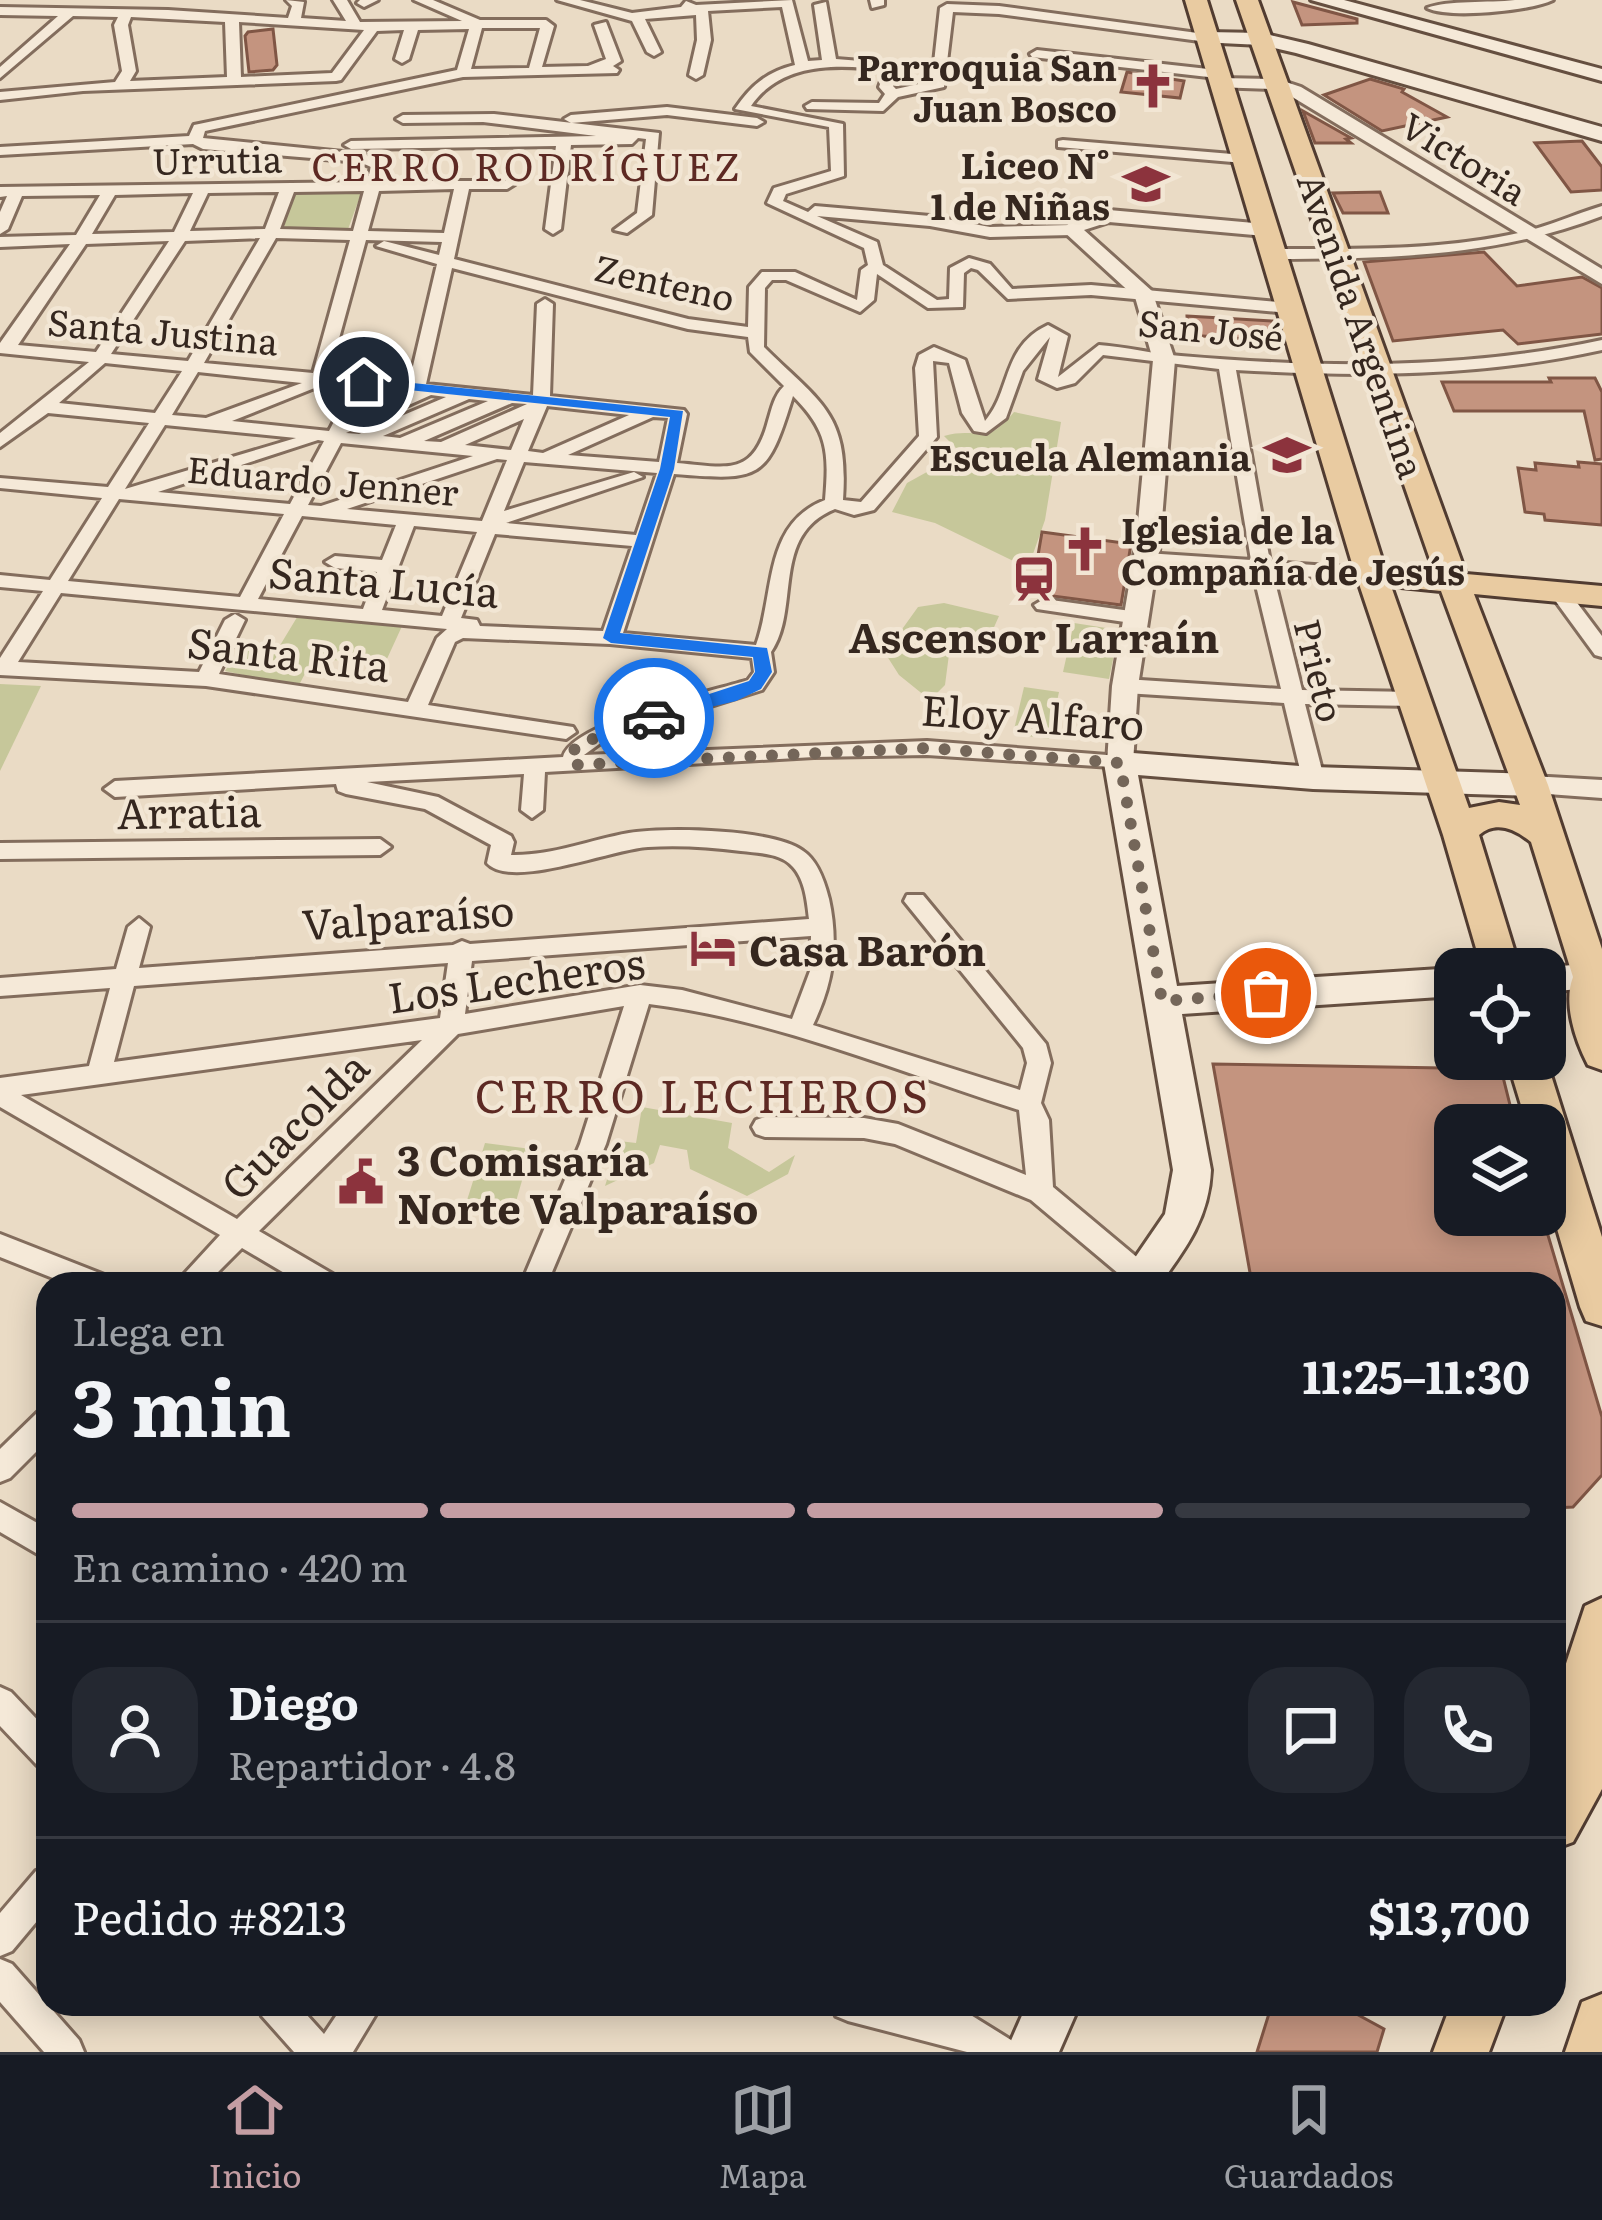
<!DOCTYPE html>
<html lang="es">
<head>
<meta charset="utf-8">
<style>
	body { margin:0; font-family:Literata,serif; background:#242831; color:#f1f3f6; height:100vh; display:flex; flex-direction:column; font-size:45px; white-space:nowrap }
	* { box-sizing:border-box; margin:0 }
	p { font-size:39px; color:#9ea1a6 }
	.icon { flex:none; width:66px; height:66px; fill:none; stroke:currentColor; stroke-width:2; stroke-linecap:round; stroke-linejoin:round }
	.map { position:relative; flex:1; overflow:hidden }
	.panel { position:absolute; left:36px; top:1272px; width:1530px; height:744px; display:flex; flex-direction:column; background:#171b24; border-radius:36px; box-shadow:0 6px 30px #0003 }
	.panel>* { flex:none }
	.fabs { position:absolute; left:1434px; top:948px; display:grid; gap:24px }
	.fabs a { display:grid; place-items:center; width:132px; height:132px; border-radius:24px; background:#171b24; box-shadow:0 6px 30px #0003; font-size:60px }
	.pin { position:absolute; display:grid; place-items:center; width:102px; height:102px; color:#fff; margin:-51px; border:6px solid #fff; border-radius:50%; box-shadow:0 3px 12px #0007 }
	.courier { position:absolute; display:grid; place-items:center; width:120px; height:120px; margin:-60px; border:9px solid #1a73e8; border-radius:50%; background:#fff; color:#222; box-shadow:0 3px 15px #0007 }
	.overview em { font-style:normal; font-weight:700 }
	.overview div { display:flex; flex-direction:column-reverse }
	.overview { display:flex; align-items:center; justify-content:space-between; height:204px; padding:0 36px }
	h1 { font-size:78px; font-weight:700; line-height:90px }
	.bar { display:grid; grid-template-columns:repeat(4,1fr); gap:18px 12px; align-content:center; height:144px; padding:0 36px }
	.bar i { height:15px; border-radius:9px; background:#363941 }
	.bar .current { background:#c49da3 }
	.bar p { grid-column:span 4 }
	.line { display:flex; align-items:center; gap:30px; padding:0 36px; border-top:3px solid #363941 }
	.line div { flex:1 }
	.round { display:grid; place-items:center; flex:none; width:126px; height:126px; border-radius:36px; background:#242831 }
	.menu { display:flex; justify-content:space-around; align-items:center; height:168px; border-top:3px solid #363941; background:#171b24; font-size:33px; color:#9ea1a6 }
	.menu a { display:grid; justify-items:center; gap:6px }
	.menu .current { color:#c49da3 }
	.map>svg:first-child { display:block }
</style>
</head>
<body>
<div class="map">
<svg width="1602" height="2052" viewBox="0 0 1602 2052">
	<rect width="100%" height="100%" fill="#eadbc5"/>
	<g fill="#c6c79a">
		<polygon points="295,191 362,191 347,232 283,230"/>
		<path d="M1014,412l47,10 -16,98 -17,48 -93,-45 -43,-11 15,-29 47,-26 2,-9 -12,-12c36,-10 41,12 70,-24z"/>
		<polygon points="944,603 999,616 991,634 951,639 945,685 930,700 899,675 885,653 918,607"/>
		<polygon points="299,614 403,624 386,661 312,660 298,687 225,671 239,650 276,652"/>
		<polygon points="1074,623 1119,630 1109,679 1063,672"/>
		<polygon points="0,684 41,686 0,771"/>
		<polygon points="1024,687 1059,692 1049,739 1013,734"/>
		<polygon points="642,1107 732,1123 728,1148 769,1172 795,1155 788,1174 747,1196 690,1169 687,1150 660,1145 654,1163 605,1186 619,1141 636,1143"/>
		<polygon points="485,1143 531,1149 511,1219 463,1213"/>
	</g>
	<g fill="#c4947f" stroke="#805645" stroke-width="3">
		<polygon points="1293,2 1357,19 1357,23 1302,25"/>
		<polygon points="273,29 277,65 273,70 249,72 245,36 248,32"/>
		<polygon points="1127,72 1184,81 1180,98 1121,92"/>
		<polygon points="1370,79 1404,89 1402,92 1447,117 1382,131 1324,95"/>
		<polygon points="1303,111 1351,138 1346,139 1351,143 1315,143"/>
		<polygon points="1582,141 1602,167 1602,190 1571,192 1535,143"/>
		<polygon points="1380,192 1388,213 1343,213 1333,193"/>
		<polygon points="1484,252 1517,286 1582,277 1602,288 1602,334 1518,344 1503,330 1393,341 1364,262"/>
		<polygon points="1187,316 1272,321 1274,341 1188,335"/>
		<polygon points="1549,378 1595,378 1602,392 1602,459 1595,460 1584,411 1454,411 1442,382 1551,382"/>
		<polygon points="1578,462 1602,464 1602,525 1545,520 1544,514 1525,512 1518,468 1536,470 1535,463 1579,467"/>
		<polygon points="1042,532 1131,544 1121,605 1045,595 1052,569 1036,567"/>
		<polygon points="1213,1064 1501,1069 1515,1125 1455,1125 1455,1215 1542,1215 1602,1417 1602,1475 1573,1507 1554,1508 1554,1284 1252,1284"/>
		<polygon points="1272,2004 1338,2004 1384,2029 1377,2052 1257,2052"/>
	</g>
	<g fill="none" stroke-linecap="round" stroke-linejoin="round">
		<g stroke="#836d5d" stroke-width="6">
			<g id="minor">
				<path d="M286,0l18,2 -3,16 45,3 -13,-21h14l13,22 102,-1 -48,-21h19l47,20h66l8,6 -12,41 46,-1 18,-7 -12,-34 12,-3 15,39 -8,5 6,4 -2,3 -154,4 -258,54 -2,7 160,16 23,11 -4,16h130l3,3 -8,5h-38l-15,70 234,60 60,8 1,-40 13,-15h33l62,28 4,-30 7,-5 -4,-17 -97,-45 7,-15 57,-17 -2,-44 -94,-18c16,-24 32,-37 60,-44l-13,-58 -74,4 3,29 -8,35 -7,4 -7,-4 8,-35 -1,-25 -51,4 16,33 -7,4 -7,-4 -15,-31 -75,-21h23l52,13 49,-6 5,-6 10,4 96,-5 16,61 14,-1 -8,-55 12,-3 10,57 62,5 -5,22 3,3 36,-8 8,-73 7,-4 52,2 213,29v6l-5,1 -208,-28 -46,-2 -9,75 -46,10 -15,14 -76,-2 -2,-3 7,-4 67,1 6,-9 -6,-7 6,-17c-47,-6 -104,-8 -134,36l92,18 1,52 -58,18 -3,7 25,11 7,-6 115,10 60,11 82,-2 8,5 -8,5 -82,2 -60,-11 -113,-10 60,26 6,23 54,35 12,-1 1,-31 19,-10 21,6 22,25 79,-4 198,18 8,5 -8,5 -198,-18 -83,4 -30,-29 -7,-2 -7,5 -1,34 -35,1 -51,-34 -3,26 -14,12 -74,-32h-14l-7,8 -1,59c57,57 85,65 79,153l18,2 58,-66 -4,-68 4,-13 15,-8 31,13 20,61c26,-29 17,-75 63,-96l20,11 -10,41 41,-32c28,2 54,9 82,11 141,12 282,14 421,-16v10c-122,27 -242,27 -366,20l34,192 103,7 10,6 -10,6 -100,-7 29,116 111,2 10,7 -10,7 -108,-2 19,74 -3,5 -8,2 -11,-7 -18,-75 -159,-10 -10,-7 10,-7 156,10 -28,-116 -107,-8 -10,-6 10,-6 105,7 -32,-191 -116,-14 -28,28 -18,5 -19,-9 12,-42 -27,34 -17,47 -20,15 -12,-2 -12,-18 -13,-50 -16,-2 4,76 -63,73 -20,5 -19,-6c-65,26 -34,100 -64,143l3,20 -12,18 -156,49 -22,16 343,-14 193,15 7,2 4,5 -4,5 -200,-13 -113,2 -269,15 -2,38 -11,8 -11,-8 3,-36 -157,8 71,15 73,39 3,6 -3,13c41,1 78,-15 118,-22 37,-6 145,-4 174,18 15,10 22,32 26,48 10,46 4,84 -16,126l207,65 7,-27 -4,-15 -119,-147 3,-6h16l123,149 5,19 -10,40 8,17 4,67 98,82 4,8 -3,7h-21l-100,-84 -136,-56 -31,-6 -99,-1 -9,-3 -4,-7 4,-7 9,-3 99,1 34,6 128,51 -7,-65c-120,-38 -244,-91 -370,-106l-43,140 -59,140h-26l59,-140 44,-138 -166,28 -199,197 77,45 4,8h-37l-61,-36 -36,36h-31l45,-49 -220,-128v-29l89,-12 21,-78 -110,8v-18l116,-9 12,-42 11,-9 11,9 -11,41 314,-23 9,-4 8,3 339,-25c-2,-17 -4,-39 -16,-52 -12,-14 -35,-14 -52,-16 -31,-4 -63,-6 -93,-4 -36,2 -137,43 -161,16l4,-18 -66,-36 -79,-15 -8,-3 -2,-7 -221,13 -11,-8 11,-8 448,-24c9,-35 148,-65 185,-77l6,-8 -2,-14 -142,-14 -147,-6 -8,4 -27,63 145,22 3,5 -10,7 -360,-53 -206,-11v-17l43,-67 -43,-4v-12l50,5 52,-82 -102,-10v-10l108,9 41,-64 -101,-10 -48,34v-14l89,-71 -89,-9v-10l70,-99 -70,3v-10l76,-2 24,-40 -78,1 -14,33 -8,5v-22l7,-16 -7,1v-10l367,-5 4,-15 -11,-5 -157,-13 -10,-5 -193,11v-8l189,-11 5,-11 5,-1 258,-54 12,-41 -51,1 -9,29 -7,4 -7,-4 9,-29 -27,1 -36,49 -5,1 -253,10 -83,9v-8l115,-10 7,-11 -8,-46 4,-8 -45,-1 -73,62v-11l58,-51 -58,-1v-8l168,3 120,8 4,-12zM131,17l94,5 2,55 -97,4 6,-10 -8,-46zM239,22l125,8 -32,43 -91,4zM482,28h58l-11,40 -58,1zM454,189l-10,44 -76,-2 11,-40zM364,191l-11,40 -73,-2 14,-37zM279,192l-14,37 -75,2 18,-38zM193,193l-19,39 -82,2 23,-39zM260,238l-72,123 -77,-7 74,-113zM276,238l74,2 -37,133 -109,-10zM366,240l76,2 -3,13 -55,-14 -8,5 61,18 -28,119 -80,-8zM169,241l-73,111 -78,-7 68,-101zM452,268l236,61 60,8 2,15 34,34c-10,10 -12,22 -16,35 -15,57 -42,46 -91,42l10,-49 -3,-4 -134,-14 3,-92 -8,-5 -8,5 -4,91 -107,-11zM105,363l77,8 -27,42 -96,-10zM198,372l104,11 -96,35 -34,-3zM322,385l30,2 -23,44 -97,-10zM369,389l39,4 -53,23zM431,395l15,2 -87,37 -13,-1zM793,396c35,35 36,56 32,104 -62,24 -50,93 -69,145l-133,-12 51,-159c88,7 93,6 119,-78zM469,399l19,2 -88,37 -17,-2zM512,403l15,1 -86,38 -17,-1zM547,406l82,9 -86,38 -15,-2zM653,417l15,1 -9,44 -91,-7zM524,419l-13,31 -46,-5zM165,425l131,13 -171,51zM318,440l6,1 -34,63 -132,-12zM341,443l132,13 -152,50 -13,-1zM497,459l10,1 -25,61 -135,-12zM524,462l133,11 -21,62 -130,-12 137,-46 -9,-5 -130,39zM119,499l165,15 -44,83 -172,-16zM302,516l94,9 -14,35 -47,-4 -10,6 10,6 42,4 -14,37 -105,-10zM414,526l63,6 -35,84 -60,-6zM495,534l137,12 -29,85 -123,-5 -3,-6 -16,-2zM61,593l386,36 -10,9 -29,64 -189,-28 26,-54 -10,-6 -10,6 -26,52 -181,-10zM811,936l-1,35 -18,48 -110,-29 -42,-5 -175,29 7,-53zM448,963l-8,55 -326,44 20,-76zM422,1040l-185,179 -216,-124z"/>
				<polygon points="360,0 378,0 364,7 357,3"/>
				<polygon points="870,0 884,0 884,5 872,8"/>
				<path d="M1515,0h38c-23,11 -103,19 -126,8 21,-8 62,-5 88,-8z"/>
				<polygon points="1037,50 1217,70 1224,74 1217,78 1032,57 1030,54"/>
				<polygon points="667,107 757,118 764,122 757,126 667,115 571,123 564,119 571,115"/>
				<polygon points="494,114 659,133 652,215 627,233 614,230 637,213 646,139 638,138 632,144 571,145 561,229 553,234 545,229 556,146 351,149 344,145 351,141 596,136 483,122 403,123 396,119 403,115"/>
				<polygon points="1063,140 1244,155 1251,159 1244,163 1058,147 1058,141"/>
				<path d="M1602,206v10c-106,41 -217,43 -329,43l-8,-5 8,-5c83,0 168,2 250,-17 27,-6 52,-18 79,-26z"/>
				<polygon points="1559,586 1566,588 1602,636 1602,657 1595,655 1549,592"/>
				<polygon points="1044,599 1138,612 1148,618 1138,624 1037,609 1034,605"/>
				<polygon points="380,839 391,847 380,855 0,859 0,843"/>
				<polygon points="0,1234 107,1276 111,1284 68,1284 0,1257"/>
				<polygon points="48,1408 48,1440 10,1478 0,1482 0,1449 38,1412"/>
				<polygon points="0,1502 48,1529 48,1560 0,1532"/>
				<polygon points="0,1687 11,1692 48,1731 48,1770 37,1765 0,1726"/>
				<polygon points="48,1866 48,1908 12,1951 0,1956 0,1913 36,1871"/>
				<polygon points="0,1959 12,1964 79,2040 84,2052 44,2052 0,2002"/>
				<polygon points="257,2004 297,2004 324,2034 344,2004 382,2004 353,2052 294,2052 262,2016"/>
				<polygon points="831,2004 953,2004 1011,2040 1016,2052 967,2052 848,2021 836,2016"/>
			</g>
		</g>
		<g stroke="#836d5d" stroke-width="6">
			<g id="tertiary">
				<polygon points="1220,78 1277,79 1301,87 1602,269 1602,284 1289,95 1275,89 1214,87 1211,83"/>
				<polygon points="1109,210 1265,224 1275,230 1265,236 1109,222 1084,230 1152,291 1175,360 1160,544 1138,686 1133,763 1120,772 1107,763 1112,686 1136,544 1153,360 1135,297 1062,230 1078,215"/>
				<polygon points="1531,776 1602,780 1602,798 1522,792 1518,785"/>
			</g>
		</g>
		<g stroke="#654f40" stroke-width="6">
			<g id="secondary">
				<polygon points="1311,0 1344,0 1602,69 1602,81"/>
				<polygon points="1207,32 1261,33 1308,44 1602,127 1602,141 1296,53 1261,45 1200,42 1200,34"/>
				<path d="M1120,752l193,15 218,7 11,3 5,8 -5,8 -11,3 -218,-7 -175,-14 39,211 278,-18 2,1 -2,27 -273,18 29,156c-2,47 -24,77 -51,114h-43l48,-70 8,-44 -69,-407 5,-8z"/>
				<polygon points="1592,963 1602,967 1602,987 1545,992 1545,969 1532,969"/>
				<polygon points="1027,2004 1080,2004 1059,2052 1006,2052"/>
			</g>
		</g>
		<g stroke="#513c31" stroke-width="6">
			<g id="primary">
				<path d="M1185,0h22l177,566 50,5 -198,-571h22l208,574 136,12v20l-128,-12 74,191 54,164v121l-14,-5c-13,-25 -25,-62 -15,-88l-42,-135c-16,-13 -35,-22 -52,-7l41,134h-38l-39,-134 -92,-275zM1391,586l50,5 79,214 -21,-3 -30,6z"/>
				<polygon points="1545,1056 1602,1237 1602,1326 1586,1321 1580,1307 1545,1188 1545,1125 1527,1125 1507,1059"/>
				<polygon points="1602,1598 1602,1789 1573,1842 1554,1849 1554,1700 1585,1606"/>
				<polygon points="1602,1994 1602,2052 1565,2052 1582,2002"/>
				<polygon points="1451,2004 1507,2004 1489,2052 1433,2052"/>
			</g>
		</g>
		<use href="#minor" fill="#f5e9d8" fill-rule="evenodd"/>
		<use href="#tertiary" fill="#f5e9d8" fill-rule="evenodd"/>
		<use href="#secondary" fill="#f5e9d8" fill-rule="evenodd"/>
		<use href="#primary" fill="#e9cba1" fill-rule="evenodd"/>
	</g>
	<polygon fill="#1a73e8" points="364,378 683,411 674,469 620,633 767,648 772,672 761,689 736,701 648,722 648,714 749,681 755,672 753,657 611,643 603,638 660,469 670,417 360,385"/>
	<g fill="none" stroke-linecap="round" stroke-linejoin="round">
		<polyline stroke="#746659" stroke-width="12" stroke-dasharray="0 21.6" points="654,718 581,743 574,750 572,765 927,748 1120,763 1162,1001 1266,993"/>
	</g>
	<defs>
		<g id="church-bare" transform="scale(3.6)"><path d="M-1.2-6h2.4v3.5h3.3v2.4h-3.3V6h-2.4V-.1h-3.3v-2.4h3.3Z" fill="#8c333d" stroke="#f2e6d4" stroke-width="2.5" paint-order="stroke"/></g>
		<g id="school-bare" transform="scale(3.6)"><path d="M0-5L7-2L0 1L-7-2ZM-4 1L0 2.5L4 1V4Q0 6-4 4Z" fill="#8c333d" stroke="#f2e6d4" stroke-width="2.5" paint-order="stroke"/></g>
		<g id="station-bare" transform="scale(3.6)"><path d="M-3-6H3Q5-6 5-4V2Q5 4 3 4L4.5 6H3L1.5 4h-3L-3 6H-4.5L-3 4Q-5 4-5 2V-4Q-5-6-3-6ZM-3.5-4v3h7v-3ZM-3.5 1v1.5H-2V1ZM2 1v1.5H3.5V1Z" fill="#8c333d" stroke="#f2e6d4" stroke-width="2.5" paint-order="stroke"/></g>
		<g id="hotel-bare" transform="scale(3.6)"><path d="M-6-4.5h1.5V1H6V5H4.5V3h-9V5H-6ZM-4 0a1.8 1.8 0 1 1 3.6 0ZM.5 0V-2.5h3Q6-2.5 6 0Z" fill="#8c333d" stroke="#f2e6d4" stroke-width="2.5" paint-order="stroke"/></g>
		<g id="civic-bare" transform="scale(3.6)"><path d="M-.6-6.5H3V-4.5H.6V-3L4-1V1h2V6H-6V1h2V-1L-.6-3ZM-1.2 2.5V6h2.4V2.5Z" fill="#8c333d" stroke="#f2e6d4" stroke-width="2.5" paint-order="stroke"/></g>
	</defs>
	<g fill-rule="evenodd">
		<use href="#church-bare" x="1153" y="86"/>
		<use href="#school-bare" x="1146" y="184"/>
		<use href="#school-bare" x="1287" y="455"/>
		<use href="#church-bare" x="1085" y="549"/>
		<use href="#station-bare" x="1034" y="579"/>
		<use href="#hotel-bare" x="713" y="948"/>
		<use href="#civic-bare" x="361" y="1182"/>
	</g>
	<g text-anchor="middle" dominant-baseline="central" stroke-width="9" stroke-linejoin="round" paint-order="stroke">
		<g font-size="36" font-weight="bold" fill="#35271f" stroke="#f2e6d4" text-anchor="end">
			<text x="1117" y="65">Parroquia San<tspan x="1117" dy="41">Juan Bosco</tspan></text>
			<text x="1110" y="163">Liceo N°<tspan x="1110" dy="41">1 de Niñas</tspan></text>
			<text x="1251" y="455">Escuela Alemania</text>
			<text x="1121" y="528" text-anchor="start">Iglesia de la<tspan x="1121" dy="41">Compañía de Jesús</tspan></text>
		</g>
		<g font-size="36" fill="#35271f" stroke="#f2e6d4">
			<text transform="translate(1465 157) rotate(32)">Victoria</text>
			<text transform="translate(217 158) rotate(-1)">Urrutia</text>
			<text transform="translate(665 281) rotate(13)">Zenteno</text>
			<text transform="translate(1363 325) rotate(71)">Avenida Argentina</text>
			<text transform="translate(1211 328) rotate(6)">San José</text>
			<text transform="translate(163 330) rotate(5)">Santa Justina</text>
			<text transform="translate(323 479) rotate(5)">Eduardo Jenner</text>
			<text transform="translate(1321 670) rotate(76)">Prieto</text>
		</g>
		<g font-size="39" letter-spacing="3" fill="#5d2923" stroke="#f2e6d4">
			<text x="527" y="164">CERRO RODRÍGUEZ</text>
		</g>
		<g font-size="42" fill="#35271f" stroke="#f2e6d4">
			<text transform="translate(384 580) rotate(5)">Santa Lucía</text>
			<text transform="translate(289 652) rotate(7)">Santa Rita</text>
			<text transform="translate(1033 715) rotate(4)">Eloy Alfaro</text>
			<text transform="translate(189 810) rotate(-1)">Arratia</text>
			<text transform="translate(408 915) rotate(-4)">Valparaíso</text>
			<text transform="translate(516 978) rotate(-8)">Los Lecheros</text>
			<text transform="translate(293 1124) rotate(-45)">Guacolda</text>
		</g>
		<g font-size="42" font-weight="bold" fill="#35271f" stroke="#f2e6d4" text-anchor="start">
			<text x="1034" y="635" text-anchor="middle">Ascensor Larraín</text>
			<text x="749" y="948">Casa Barón</text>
			<text x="397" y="1158">3 Comisaría<tspan x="397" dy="48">Norte Valparaíso</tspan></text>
		</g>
		<g font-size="45" letter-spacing="3" fill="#5d2923" stroke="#f2e6d4">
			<text x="703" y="1093">CERRO LECHEROS</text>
		</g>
	</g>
</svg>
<div class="fabs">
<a><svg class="icon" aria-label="locate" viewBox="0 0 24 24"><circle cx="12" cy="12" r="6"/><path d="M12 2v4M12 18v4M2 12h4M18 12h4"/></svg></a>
<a><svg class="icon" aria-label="layers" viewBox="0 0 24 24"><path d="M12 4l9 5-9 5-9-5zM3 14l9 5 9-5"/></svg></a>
</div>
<div class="pin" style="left:1266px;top:993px;background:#ea580c"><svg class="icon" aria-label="bag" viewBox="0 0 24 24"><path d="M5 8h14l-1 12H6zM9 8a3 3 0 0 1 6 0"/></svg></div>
<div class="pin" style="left:364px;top:382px;background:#1f2937"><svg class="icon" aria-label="home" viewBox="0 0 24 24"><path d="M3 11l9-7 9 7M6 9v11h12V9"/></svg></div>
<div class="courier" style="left:654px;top:718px"><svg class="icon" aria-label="car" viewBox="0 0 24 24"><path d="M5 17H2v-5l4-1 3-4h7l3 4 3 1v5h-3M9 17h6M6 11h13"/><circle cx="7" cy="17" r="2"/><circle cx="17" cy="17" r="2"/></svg></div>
<section class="panel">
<div class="overview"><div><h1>3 min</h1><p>Llega en</p></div><em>11:25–11:30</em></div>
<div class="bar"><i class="current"></i><i class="current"></i><i class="current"></i><i></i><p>En camino · 420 m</p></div>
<div class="line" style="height:216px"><a class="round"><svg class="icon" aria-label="person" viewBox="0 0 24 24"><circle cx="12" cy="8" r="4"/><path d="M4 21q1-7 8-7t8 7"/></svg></a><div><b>Diego</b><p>Repartidor · 4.8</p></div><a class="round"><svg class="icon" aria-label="chat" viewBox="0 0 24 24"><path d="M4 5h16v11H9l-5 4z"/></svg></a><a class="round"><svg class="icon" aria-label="phone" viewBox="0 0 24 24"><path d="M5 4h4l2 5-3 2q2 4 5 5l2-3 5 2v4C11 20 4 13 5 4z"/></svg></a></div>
<div class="line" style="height:156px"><div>Pedido #8213</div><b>$13,700</b></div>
</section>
</div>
<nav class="menu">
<a class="current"><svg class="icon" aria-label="home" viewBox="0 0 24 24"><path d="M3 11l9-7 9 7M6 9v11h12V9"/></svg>Inicio</a>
<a><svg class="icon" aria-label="map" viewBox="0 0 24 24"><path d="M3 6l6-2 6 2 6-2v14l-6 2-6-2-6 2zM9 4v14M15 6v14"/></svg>Mapa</a>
<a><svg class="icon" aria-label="saved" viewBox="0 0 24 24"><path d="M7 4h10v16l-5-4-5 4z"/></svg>Guardados</a>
</nav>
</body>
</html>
